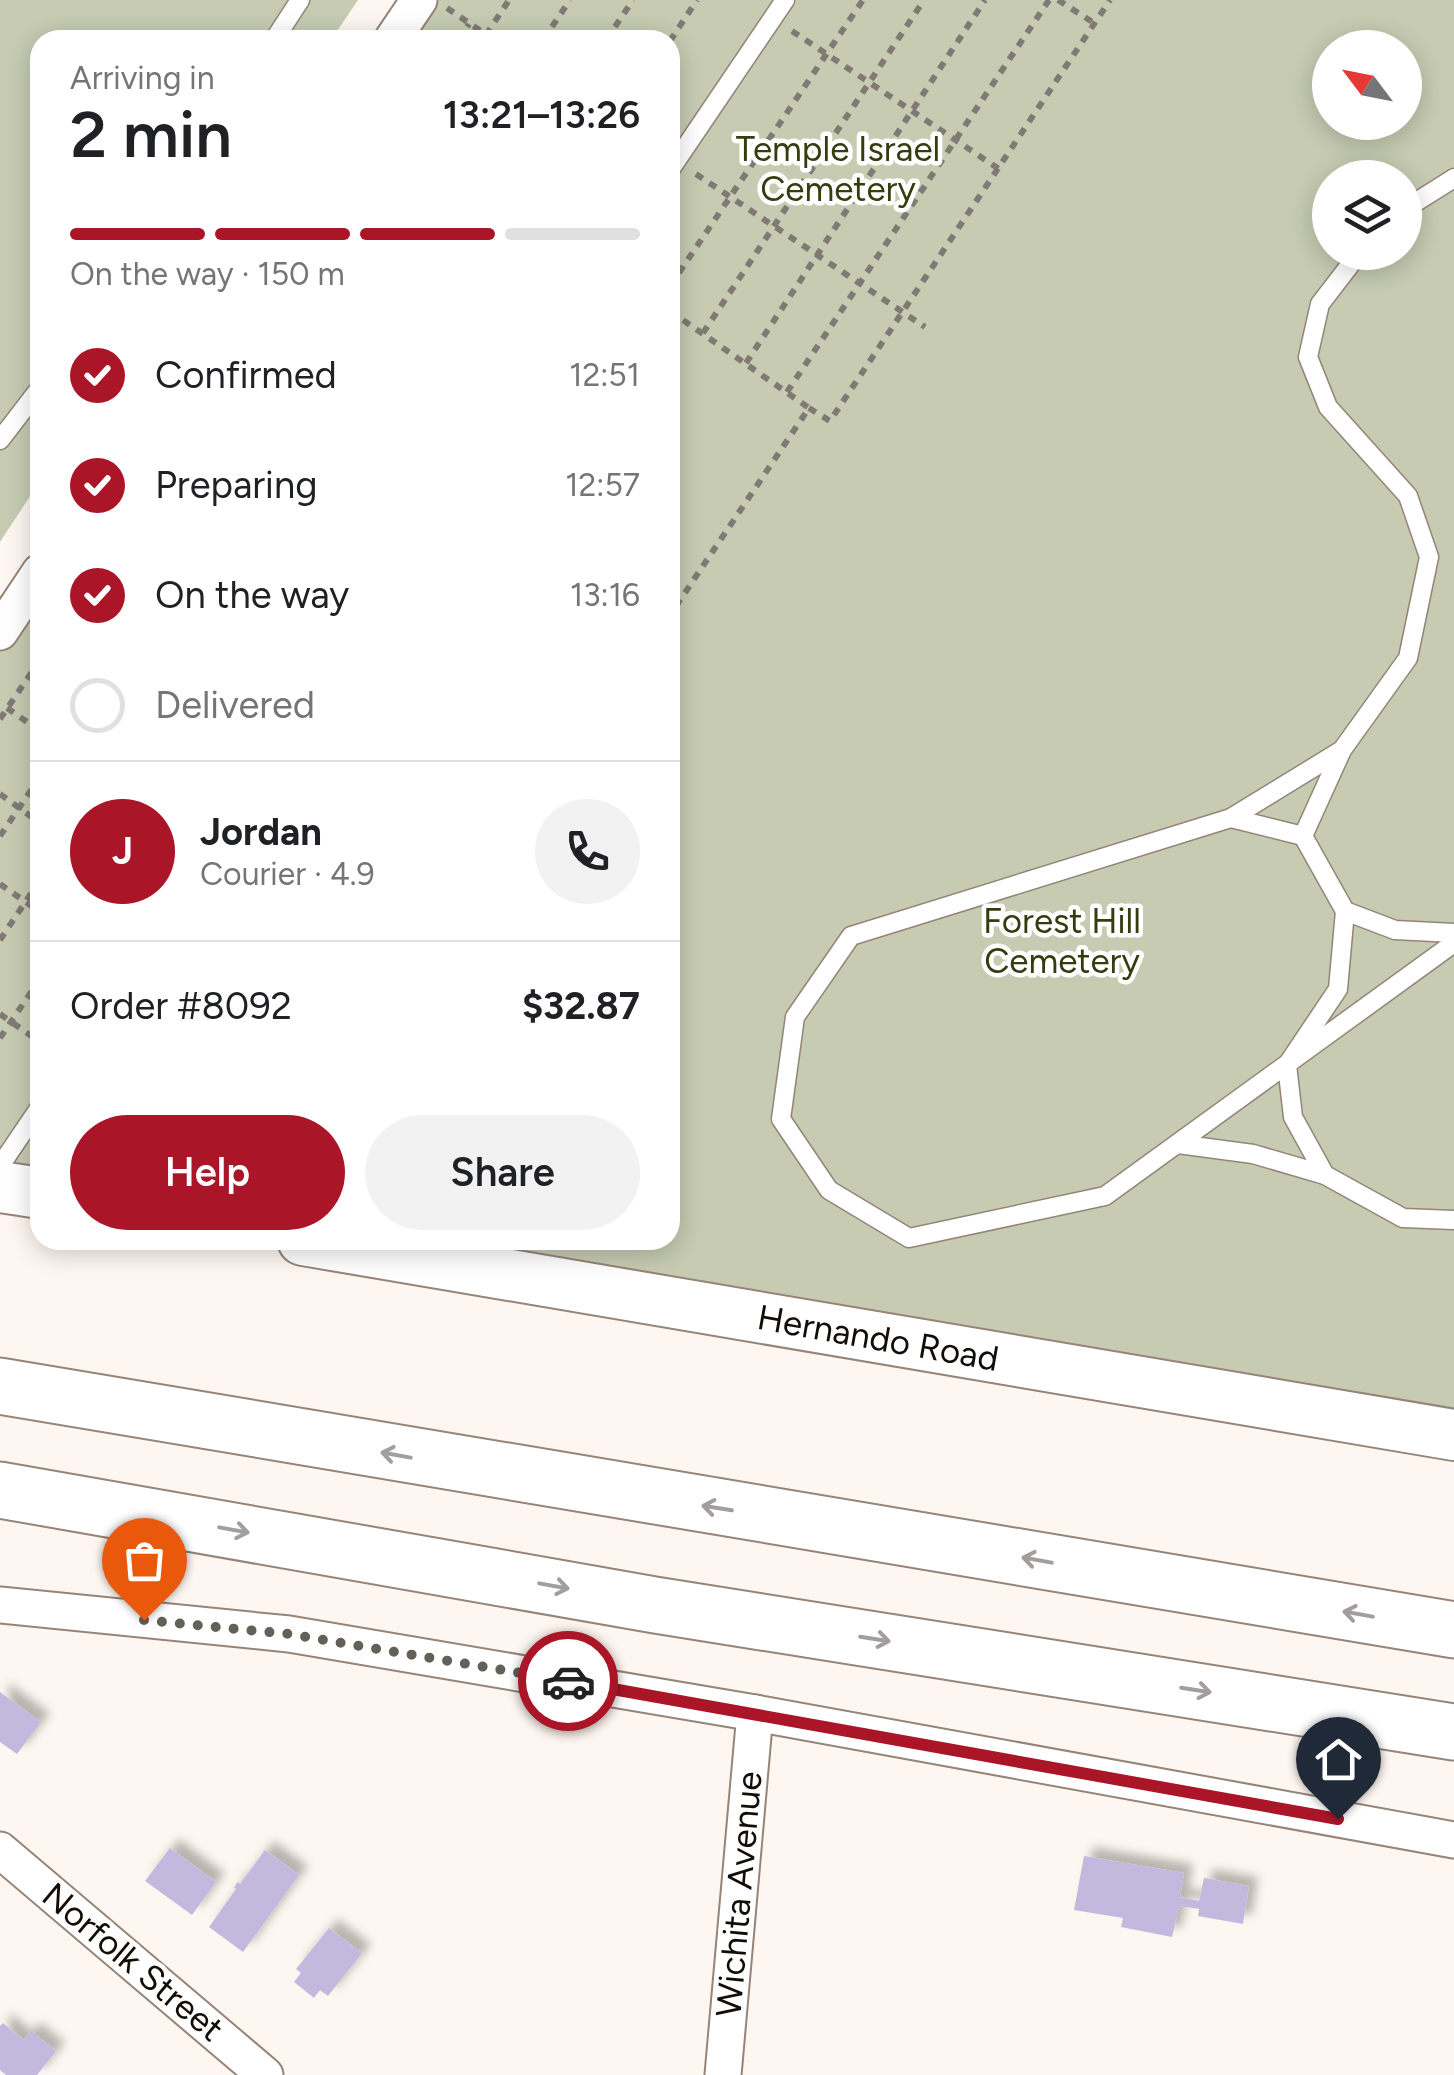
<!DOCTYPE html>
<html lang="en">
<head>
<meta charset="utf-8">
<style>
	body { margin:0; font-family:Figtree,sans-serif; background:#f2f2f2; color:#202124; height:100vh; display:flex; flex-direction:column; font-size:38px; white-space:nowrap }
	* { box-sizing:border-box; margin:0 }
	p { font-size:32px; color:#757577 }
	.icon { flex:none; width:55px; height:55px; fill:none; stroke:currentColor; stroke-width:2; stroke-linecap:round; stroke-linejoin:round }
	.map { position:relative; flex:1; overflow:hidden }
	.drawer { position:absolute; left:30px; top:30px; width:650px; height:1220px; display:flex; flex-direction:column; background:#fff; border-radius:30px; box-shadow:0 5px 25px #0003 }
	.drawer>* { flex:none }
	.needle { width:65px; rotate:302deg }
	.tools { position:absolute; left:1312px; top:30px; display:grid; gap:20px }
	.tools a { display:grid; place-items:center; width:110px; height:110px; border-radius:50%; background:#fff; box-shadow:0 5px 25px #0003; font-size:50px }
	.pin { position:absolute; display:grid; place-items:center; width:85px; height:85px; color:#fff; margin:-102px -42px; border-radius:50% 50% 50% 0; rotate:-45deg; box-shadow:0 0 10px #0007 }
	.pin .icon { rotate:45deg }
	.courier { position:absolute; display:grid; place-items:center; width:100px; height:100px; margin:-50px; border:8px solid #aa1527; border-radius:50%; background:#fff; color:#222; box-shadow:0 2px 12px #0007 }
	.summary em { font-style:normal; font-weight:600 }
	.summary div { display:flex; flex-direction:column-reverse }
	.summary { display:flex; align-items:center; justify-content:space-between; height:170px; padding:0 40px }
	h1 { font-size:65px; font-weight:600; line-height:75px }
	.bar { display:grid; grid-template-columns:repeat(4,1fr); gap:15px 10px; align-content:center; height:120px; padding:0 40px }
	.bar i { height:12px; border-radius:8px; background:#e0e0e0 }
	.bar .current { background:#aa1527 }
	.bar p { grid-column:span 4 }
	.line { display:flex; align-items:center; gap:25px; padding:0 40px; border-top:2px solid #e0e0e0 }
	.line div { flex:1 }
	.round { display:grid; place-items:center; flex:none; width:105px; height:105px; border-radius:52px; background:#f2f2f2 }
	ol { padding:0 40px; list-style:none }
	li { display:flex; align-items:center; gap:30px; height:110px }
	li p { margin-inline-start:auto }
	li .icon { padding:10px; border-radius:50%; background:#aa1527; color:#fff; stroke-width:4 }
	li:last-child { color:#757577 }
	li i { width:55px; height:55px; border:5px solid #e0e0e0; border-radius:50% }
	.primary-button { display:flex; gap:20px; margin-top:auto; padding:20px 40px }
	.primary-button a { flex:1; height:115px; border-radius:60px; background:#aa1527; color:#fff; font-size:40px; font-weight:600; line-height:115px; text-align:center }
	.primary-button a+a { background:#f2f2f2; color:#202124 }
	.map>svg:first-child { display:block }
</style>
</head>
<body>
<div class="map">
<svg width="1454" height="2075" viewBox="0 0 1454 2075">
	<defs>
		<filter id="shadow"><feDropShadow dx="9" dy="-9" stdDeviation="5" flood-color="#0004"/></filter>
	</defs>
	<rect width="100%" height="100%" fill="#fef6f0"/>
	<g fill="#c6cbb2" fill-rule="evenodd">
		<polygon points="0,0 358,0 331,40 40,40 40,481 0,542"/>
		<path d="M429,0h1025v1417l-1027,-177h243v-1200h-268zM1330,48h75v74h-75zM1330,178h75v74h-75z"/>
		<polygon points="40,574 40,1168 0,1161 0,632"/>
	</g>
	<g fill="#c3b9de" filter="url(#shadow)">
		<polygon points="0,1692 41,1722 17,1754 0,1742"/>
		<polygon points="170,1848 216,1882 192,1915 145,1881"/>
		<polygon points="265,1850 299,1875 243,1952 209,1927 236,1889 234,1887 238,1882 240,1884"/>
		<polygon points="1084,1856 1184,1873 1180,1897 1199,1901 1204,1878 1249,1886 1243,1924 1198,1916 1199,1909 1179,1906 1172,1937 1121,1927 1123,1918 1074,1910"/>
		<polygon points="329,1928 362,1953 328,1996 320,1990 314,1998 294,1982 301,1973 296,1969"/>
		<polygon points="3,2023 24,2040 31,2031 56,2051 37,2075 6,2075 0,2070 0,2026"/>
	</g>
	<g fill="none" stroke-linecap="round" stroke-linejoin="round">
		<g stroke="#958477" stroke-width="21">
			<g id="lane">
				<polyline points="274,40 300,0"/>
				<polyline points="670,170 785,0"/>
				<polyline points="1405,209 1454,178"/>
				<polyline points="1360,252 1320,304 1308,357 1328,407 1408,496 1429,557 1408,658 1342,750 1231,818 851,936 795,1017 781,1119 829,1190 909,1238 1105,1196 1454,943"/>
				<polyline points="0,440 40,388"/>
				<polyline points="1342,750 1303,836 1345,911 1395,930 1454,933"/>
				<polyline points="1231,818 1303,836"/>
				<polyline points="1345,911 1338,989 1287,1065 1293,1117 1325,1175 1403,1218 1454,1220"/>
				<polyline points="1178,1144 1253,1154 1325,1175"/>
				<polyline points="0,1166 40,1107"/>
			</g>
		</g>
		<g stroke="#958477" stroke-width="39">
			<g id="street">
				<polyline points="392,40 419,0"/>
				<polyline points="0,632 40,572"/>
				<polyline points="0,1605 289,1634 755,1713 1454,1840"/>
				<polyline points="0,1850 265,2075"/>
				<polyline points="723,2075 755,1713"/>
			</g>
		</g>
		<g stroke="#958477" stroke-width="54">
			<g id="secondary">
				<polyline points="0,1187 40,1193"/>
				<polyline points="303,1240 1454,1435"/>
			</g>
		</g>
		<g stroke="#958477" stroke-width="59">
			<g id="highway">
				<polyline points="0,1386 1454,1630"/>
				<polyline points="0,1490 655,1605 1454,1732"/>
			</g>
		</g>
		<g stroke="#817a74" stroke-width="6" stroke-dasharray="8 8" stroke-linecap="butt">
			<polyline points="1058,0 1094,23"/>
			<polyline points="447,8 494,40"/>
			<polyline points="792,31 999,169"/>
			<polyline points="486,35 509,0"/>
			<polyline points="458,40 469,24"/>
			<polyline points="543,40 570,0"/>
			<polyline points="606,40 633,0"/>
			<polyline points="670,41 697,0"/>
			<polyline points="696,174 925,327"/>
			<polyline points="670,286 863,0"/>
			<polyline points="670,311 809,408 670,615"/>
			<polyline points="703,333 924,0"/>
			<polyline points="746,363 985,0"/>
			<polyline points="787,392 1049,0"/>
			<polyline points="809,408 830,421 1110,0"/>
			<polyline points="7,708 40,731"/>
			<polyline points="0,719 40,660"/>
			<polyline points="0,794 40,823"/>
			<polyline points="0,836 40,777"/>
			<polyline points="0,884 40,912"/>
			<polyline points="0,940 40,880"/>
			<polyline points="0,1014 40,1042"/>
			<polyline points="0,1038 40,979"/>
		</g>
		<use href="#lane" stroke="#fff" stroke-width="18"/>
		<use href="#street" stroke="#fff" stroke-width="35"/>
		<use href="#secondary" stroke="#fff" stroke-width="50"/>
		<use href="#highway" stroke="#fff" stroke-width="55"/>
	</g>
	<defs><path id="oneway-shaft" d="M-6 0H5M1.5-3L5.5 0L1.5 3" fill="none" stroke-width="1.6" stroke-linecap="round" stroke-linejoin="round" transform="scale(2.5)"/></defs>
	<g stroke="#a19e9c">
		<use href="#oneway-shaft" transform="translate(396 1455) rotate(-170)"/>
		<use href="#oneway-shaft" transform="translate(717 1508) rotate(-171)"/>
		<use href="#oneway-shaft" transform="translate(234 1530) rotate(10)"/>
		<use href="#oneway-shaft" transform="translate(1037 1560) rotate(-170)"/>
		<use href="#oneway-shaft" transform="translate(554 1586) rotate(10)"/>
		<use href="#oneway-shaft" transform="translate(1358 1614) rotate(-170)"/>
		<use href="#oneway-shaft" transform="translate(875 1639) rotate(9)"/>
		<use href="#oneway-shaft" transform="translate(1196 1690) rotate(9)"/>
	</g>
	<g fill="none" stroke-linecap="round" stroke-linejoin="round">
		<polyline stroke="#655f59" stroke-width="10" stroke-dasharray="0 18" points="144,1620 289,1634 568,1681"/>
		<polyline stroke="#aa1527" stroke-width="12" points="568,1681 1338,1819"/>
	</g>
	<g text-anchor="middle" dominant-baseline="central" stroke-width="9" stroke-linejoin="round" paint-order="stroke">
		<g font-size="35" fill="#363c0e" stroke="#fff">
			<text x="838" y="149">Temple Israel<tspan x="838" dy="40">Cemetery</tspan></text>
			<text x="1062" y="921">Forest Hill<tspan x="1062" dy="40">Cemetery</tspan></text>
		</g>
		<g font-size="35" fill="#130d08" stroke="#fff">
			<text transform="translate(878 1338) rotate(10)">Hernando Road</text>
			<text transform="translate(739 1894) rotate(-85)">Wichita Avenue</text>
			<text transform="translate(133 1962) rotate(40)">Norfolk Street</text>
		</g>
	</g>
</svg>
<div class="tools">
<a><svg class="needle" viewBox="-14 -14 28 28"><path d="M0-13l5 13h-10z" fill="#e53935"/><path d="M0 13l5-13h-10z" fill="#757577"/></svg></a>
<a><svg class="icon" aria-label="layers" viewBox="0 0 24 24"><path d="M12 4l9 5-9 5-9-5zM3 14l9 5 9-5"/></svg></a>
</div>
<div class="pin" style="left:144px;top:1620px;background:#ea580c"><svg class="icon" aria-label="bag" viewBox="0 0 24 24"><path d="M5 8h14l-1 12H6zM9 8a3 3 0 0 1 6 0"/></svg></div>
<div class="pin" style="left:1338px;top:1819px;background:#1f2937"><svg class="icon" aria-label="home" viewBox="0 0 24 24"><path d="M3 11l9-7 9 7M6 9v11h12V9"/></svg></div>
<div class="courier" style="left:568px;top:1681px"><svg class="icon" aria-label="car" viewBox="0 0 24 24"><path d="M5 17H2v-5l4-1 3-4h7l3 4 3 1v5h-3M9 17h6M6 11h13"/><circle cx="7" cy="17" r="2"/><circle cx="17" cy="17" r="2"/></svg></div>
<section class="drawer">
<div class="summary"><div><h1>2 min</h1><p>Arriving in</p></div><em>13:21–13:26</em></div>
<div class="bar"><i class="current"></i><i class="current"></i><i class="current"></i><i></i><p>On the way · 150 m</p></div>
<ol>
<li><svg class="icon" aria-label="check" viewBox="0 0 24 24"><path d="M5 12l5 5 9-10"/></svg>Confirmed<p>12:51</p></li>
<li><svg class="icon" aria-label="check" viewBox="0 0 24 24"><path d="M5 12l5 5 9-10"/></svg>Preparing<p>12:57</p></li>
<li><svg class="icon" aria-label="check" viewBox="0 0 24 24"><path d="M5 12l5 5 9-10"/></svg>On the way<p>13:16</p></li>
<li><i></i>Delivered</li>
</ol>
<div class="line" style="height:180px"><b class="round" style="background:#aa1527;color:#fff">J</b><div><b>Jordan</b><p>Courier · 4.9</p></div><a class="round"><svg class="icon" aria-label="phone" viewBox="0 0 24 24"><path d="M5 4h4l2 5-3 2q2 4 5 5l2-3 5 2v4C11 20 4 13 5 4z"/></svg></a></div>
<div class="line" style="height:130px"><div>Order #8092</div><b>$32.87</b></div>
<div class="primary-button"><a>Help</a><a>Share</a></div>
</section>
</div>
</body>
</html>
